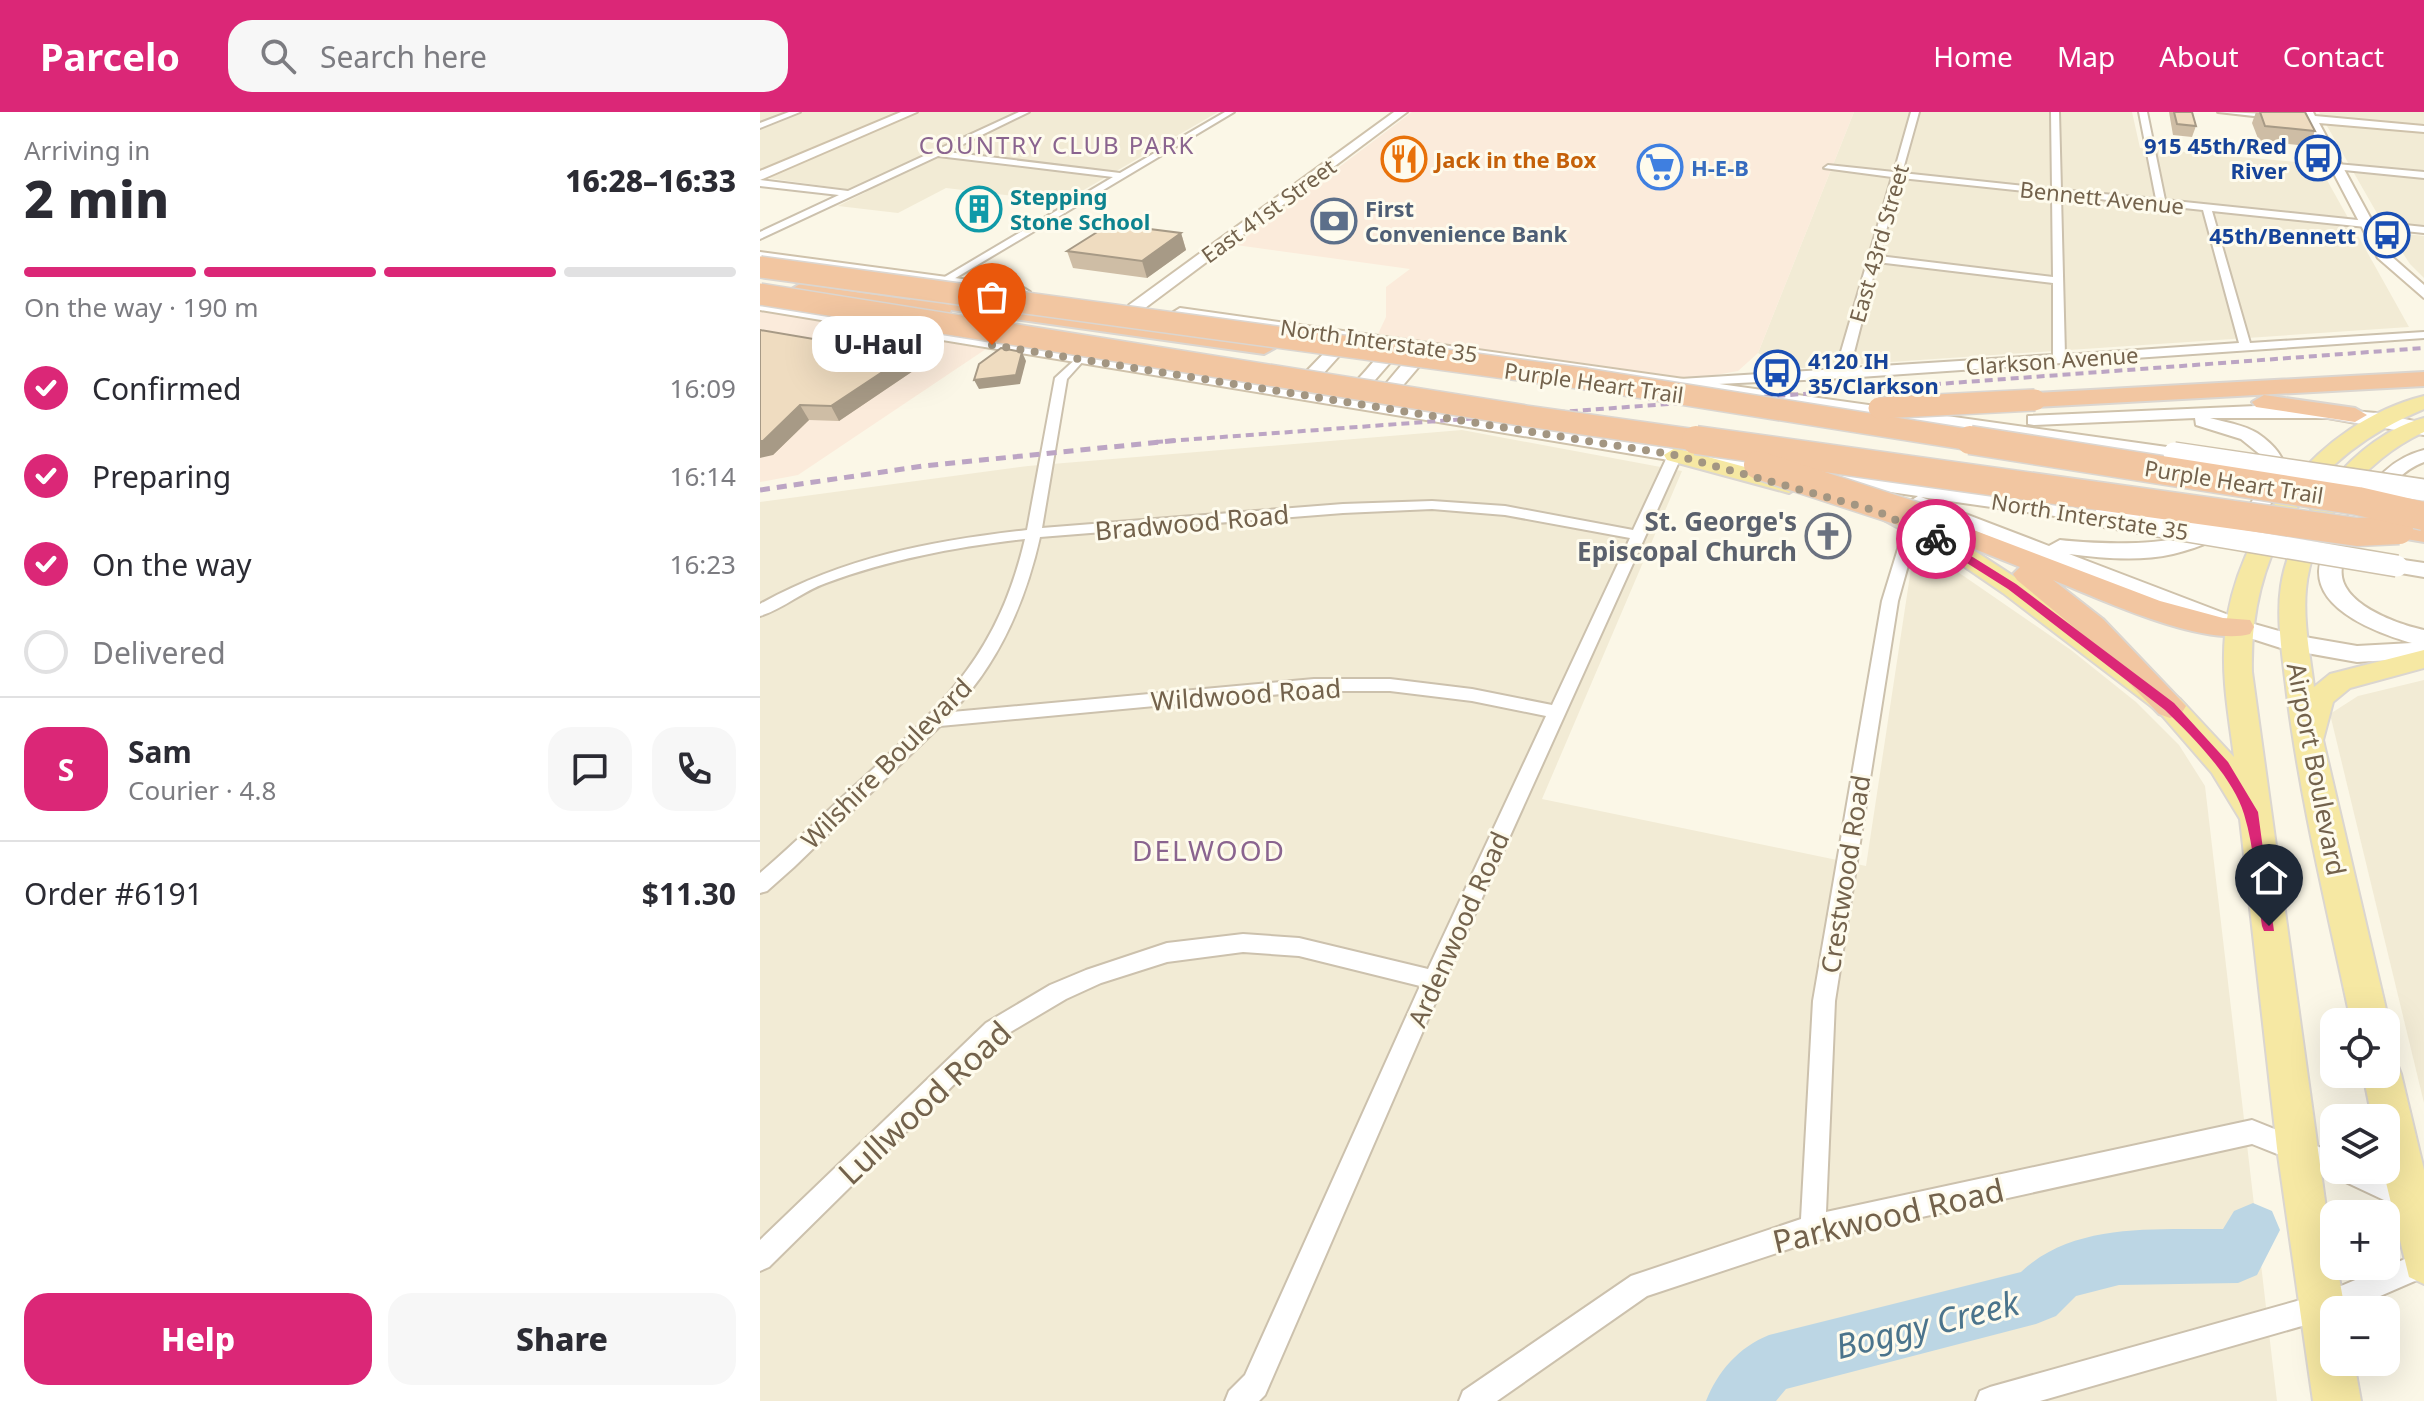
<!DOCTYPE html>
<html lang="en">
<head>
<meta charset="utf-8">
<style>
	body { margin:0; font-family:"Noto Sans",sans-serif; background:#f7f7f7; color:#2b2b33; height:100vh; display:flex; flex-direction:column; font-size:30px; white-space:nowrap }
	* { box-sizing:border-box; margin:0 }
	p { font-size:26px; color:#7c7c81 }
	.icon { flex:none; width:44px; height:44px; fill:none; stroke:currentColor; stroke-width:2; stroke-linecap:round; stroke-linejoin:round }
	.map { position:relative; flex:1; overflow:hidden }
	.sheet { display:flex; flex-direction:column; background:#fff; width:760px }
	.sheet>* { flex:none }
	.controls { position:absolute; left:1560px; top:896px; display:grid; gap:16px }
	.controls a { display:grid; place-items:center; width:80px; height:80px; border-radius:16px; background:#fff; box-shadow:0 8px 32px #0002; font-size:40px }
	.pin { position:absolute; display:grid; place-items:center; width:68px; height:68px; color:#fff; margin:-82px -34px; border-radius:50% 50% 50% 0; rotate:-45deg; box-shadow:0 0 8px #0007 }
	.pin .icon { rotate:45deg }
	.courier { position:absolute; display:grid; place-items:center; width:80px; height:80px; margin:-40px; border:6px solid #db2777; border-radius:50%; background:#fff; color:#222; box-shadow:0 2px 10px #0007 }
	.bubble { position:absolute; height:56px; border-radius:24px; background:#fff; box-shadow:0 8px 32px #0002; font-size:26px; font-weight:800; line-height:56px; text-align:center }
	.overview em { font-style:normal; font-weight:800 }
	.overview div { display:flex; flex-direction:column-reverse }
	.overview { display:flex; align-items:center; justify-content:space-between; height:136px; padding:0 24px }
	h1 { font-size:52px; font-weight:800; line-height:60px }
	.bar { display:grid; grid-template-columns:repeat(4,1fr); gap:12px 8px; align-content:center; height:96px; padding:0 24px }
	.bar i { height:10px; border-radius:6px; background:#e1e1e2 }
	.bar .on { background:#db2777 }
	.bar p { grid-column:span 4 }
	.line { display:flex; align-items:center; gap:20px; padding:0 24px; border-top:2px solid #e1e1e2 }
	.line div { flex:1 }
	.round { display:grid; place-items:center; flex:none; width:84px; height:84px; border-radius:24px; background:#f7f7f7 }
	ol { padding:0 24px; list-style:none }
	li { display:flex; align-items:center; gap:24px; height:88px }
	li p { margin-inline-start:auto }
	li .icon { padding:8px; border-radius:50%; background:#db2777; color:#fff; stroke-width:4 }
	li:last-child { color:#7c7c81 }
	li i { width:44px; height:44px; border:4px solid #e1e1e2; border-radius:50% }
	.button { display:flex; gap:16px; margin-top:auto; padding:16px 24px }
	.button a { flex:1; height:92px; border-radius:24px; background:#db2777; color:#fff; font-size:32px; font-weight:800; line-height:92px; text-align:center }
	.button a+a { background:#f7f7f7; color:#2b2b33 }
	header { display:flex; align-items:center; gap:48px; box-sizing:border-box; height:112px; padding:0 40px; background:#db2777; color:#fff }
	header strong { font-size:38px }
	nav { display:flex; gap:44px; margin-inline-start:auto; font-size:28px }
	.search { width:560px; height:72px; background:#f7f7f7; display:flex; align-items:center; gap:20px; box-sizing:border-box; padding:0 28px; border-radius:24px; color:#7c7c81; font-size:30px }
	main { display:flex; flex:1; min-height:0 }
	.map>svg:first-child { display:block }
</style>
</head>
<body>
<header>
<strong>Parcelo</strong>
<div class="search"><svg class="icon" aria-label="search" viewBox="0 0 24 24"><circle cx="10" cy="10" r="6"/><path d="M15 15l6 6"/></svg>Search here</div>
<nav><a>Home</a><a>Map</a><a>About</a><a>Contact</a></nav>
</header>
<main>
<section class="sheet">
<div class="overview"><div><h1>2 min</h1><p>Arriving in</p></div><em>16:28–16:33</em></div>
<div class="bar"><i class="on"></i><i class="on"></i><i class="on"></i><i></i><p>On the way · 190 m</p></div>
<ol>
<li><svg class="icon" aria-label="check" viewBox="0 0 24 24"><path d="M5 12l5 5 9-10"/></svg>Confirmed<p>16:09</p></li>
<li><svg class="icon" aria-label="check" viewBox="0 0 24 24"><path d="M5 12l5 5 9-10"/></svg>Preparing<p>16:14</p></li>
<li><svg class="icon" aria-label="check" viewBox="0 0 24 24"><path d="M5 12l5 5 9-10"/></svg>On the way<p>16:23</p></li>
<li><i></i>Delivered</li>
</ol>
<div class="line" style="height:144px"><b class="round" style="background:#db2777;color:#fff">S</b><div><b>Sam</b><p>Courier · 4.8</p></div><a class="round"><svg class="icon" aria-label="chat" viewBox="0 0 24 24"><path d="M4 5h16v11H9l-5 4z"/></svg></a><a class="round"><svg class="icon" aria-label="phone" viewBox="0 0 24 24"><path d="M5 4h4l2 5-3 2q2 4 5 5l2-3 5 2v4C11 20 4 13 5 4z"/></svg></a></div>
<div class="line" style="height:104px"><div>Order #6191</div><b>$11.30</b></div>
<div class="button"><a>Help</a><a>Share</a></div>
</section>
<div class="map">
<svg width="1664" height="1289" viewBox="0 0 1664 1289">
	<rect width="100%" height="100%" fill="#fbf7e7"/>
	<g fill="#f2ebd5">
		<polygon points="0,0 458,0 303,90 186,76 138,101 78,94 106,80 0,65"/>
		<polygon points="1094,0 1372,0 1380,36 1558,52 1649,215 1042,256 1014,250 998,241"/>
		<polygon points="1559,0 1664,0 1664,114 1622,110"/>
		<polygon points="1629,120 1664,124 1664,166 1650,152"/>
		<polygon points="702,318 922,359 782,687 1106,754 1152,450 1163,436 1311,538 1376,590 1419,633 1445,674 1517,1289 0,1289 0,390 268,354"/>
		<polygon points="1664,568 1664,991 1570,602 1598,584"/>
	</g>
	<g fill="#fbebdb">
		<polygon points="652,0 1094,0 998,241 978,259 933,267 618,222 626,205 626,175 650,157 476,133"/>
		<polygon points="0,198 24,201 226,237 38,363 0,370"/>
	</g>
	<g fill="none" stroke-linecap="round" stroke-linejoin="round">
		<path fill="#bcd6e4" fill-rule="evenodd" d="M1493,1091l19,8 8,19 -23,45 -19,8 -119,2 -43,11 -20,20 -20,8 -250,65 -10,12h-70c12,-30 33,-54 63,-66l252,-63c53,-50 134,-42 202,-43l11,-18z"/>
		<g stroke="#ccc1ad" stroke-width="4">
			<g id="street">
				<polygon points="29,0 40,0 0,16 0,11"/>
				<polygon points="259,0 269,0 187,40 360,61 465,0 474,0 187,171 178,169 353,65 178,44 0,127 0,120 79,83 0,74 0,68 88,79"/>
				<path d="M1151,0h8l-17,61 150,16 -1,-77h8l2,78 95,9 -17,-87h8l18,88 259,27v6l-212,-22 38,132 174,-11v6l-579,40 -169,8v-6l4,-1 159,-10 -1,-7 54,-185 -68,-9 4,-3 66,7zM1141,66l151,16 1,83 -174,-21zM1301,83l142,15 36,133 -174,12zM1117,150l176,21v72l-203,13z"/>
				<polygon points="1577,52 1664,60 1664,66 1574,57"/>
				<path d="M319,244l6,3 -18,20 -25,149 301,-24 89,-3 73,5 128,24 35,-75 7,-4 7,4 -237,525 -180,415 -6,6h-34l4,-10 16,-16 175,-389 -121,-30 -56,-4 -76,10 -66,21 -35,16 -64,38 -233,230 -9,4v-31l226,-217 64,-38 36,-15 81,-27 76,-9 56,4 129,31 118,-253 -74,-15 -82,-10h-76l-374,35 -146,141 -27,24 -7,2v-20c34,-29 66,-61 99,-91 85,-79 138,-125 166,-243 -69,8 -134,20 -199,44 -23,8 -43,26 -66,33v-12c85,-47 171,-63 267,-74l28,-152zM672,397l73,6 125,23 -78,167 -80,-16 -82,-10h-76l-362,33c47,-49 73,-109 88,-175l303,-24z"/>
				<polygon points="1152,410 1159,414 1138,489 1075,889 1066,1100 1492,1008 1574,1041 1574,1058 1613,1058 1659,1078 1664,1082 1664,1111 1641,1096 1575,1065 1492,1032 1053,1129 887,1184 737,1289 699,1289 703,1279 871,1164 1041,1107 1053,889 1122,489 1145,414"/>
				<polygon points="1664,1139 1664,1165 1588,1198 1574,1198 1574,1204 1563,1208 1280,1289 1216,1289 1220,1279 1230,1275 1562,1182"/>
			</g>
		</g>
		<g stroke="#cfc2ab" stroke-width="4">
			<g id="secondary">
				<polygon points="141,0 157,0 0,68 0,59"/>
				<polygon points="634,0 647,0 381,199 369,199 369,193"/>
				<polygon points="1458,0 1543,3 1541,0 1553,0 1555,4 1664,14 1664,20 1559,11 1631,144 1664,173 1664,186 1618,146 1547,10"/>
				<polygon points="0,140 262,175 270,180 262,185 0,148"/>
				<path d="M0,188l517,85 24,-8 29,-30 -15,-10 -141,-21 -2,-3 8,-5 1001,141 2,4 -9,6 -727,-103 -25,7 -23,27 1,8 13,9 262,42 429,62 10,6 -10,6 -183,-26 128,49 11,-6c61,7 214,12 202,-84l-21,-17 -45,-14 -1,-7 -161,7 -6,-1v-8l251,-11 97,8 48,10v12l-96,-17h-118c15,4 34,7 47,15 82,55 -35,110 -84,121 -35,8 -70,4 -104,0l178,68 46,13 64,11 55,-3c-31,-9 -94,-31 -93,-72 1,-23 23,-46 36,-64 20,-27 35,-48 69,-57v12c-25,9 -38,30 -53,51 -11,16 -26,34 -29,54 -6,36 55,57 82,63v28l-67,4 -73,-13 -53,-17 -319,-126 -3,-4 9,-6 -243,-35 -915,-151zM583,229l43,6c-35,39 -32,50 -87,41l14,-3 35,-39zM642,237l20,3 -12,3 -26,31 1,16 -30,-5 6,-1z"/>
				<polygon points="1637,447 1664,451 1664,465 1629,459 1626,454 1629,449"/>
			</g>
		</g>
		<g stroke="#dbd6d0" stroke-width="4">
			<g id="primary">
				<path d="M1664,284v13c-114,47 -175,140 -172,263l82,594h3l8,44h-11v52h20l7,39h-48l-36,-253 -37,-329 -28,-46 -52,-60 -157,-120 -57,-39 -73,-40 12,-7 8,2 71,35 57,37 159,118 54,58c-5,-40 -13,-81 -9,-122 10,-106 94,-213 199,-239z"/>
				<path d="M1664,306v14c-59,27 -112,91 -118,157 -3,32 4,66 8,98l16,-13 94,-24v18l-74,20 -17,14 -10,38 66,282 -3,6v-6h-35c-23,-109 -50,-217 -64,-327 -4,-36 -11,-74 -6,-109 10,-68 75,-151 143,-168z"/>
				<polygon points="915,336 1037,369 1040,374 1029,381 907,348 904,343"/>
				<polygon points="1626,945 1636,949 1641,962 1664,1058 1664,1172 1649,1165 1623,1058 1626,1058 1626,1006 1612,1006 1603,962 1626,962"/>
			</g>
		</g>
		<g stroke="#dbd6d0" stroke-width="4">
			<g id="highway">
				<polygon points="40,172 150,188 152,183 159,181 504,230 515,236 504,242 191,198 189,203 182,205 33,182 30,178"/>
				<polygon points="1664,260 1664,274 1275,295 1263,288 1275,281"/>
				<polygon points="1504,283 1595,296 1607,303 1595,310 1496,295 1492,290"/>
				<path d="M1158,397l242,92 63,17 27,2 4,7 -4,7c-48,13 -150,-35 -197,-54l50,39 83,87 -5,8 -11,4 -11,-4 -78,-81 -64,-53 -4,-6 7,-7 -111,-44 -4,-6 4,-6z"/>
				<polygon points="1639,410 1664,414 1664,430 1629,424 1625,418 1629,412"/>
			</g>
		</g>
		<use href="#street" fill="#fff" fill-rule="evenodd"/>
		<use href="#secondary" fill="#fff" fill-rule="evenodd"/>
		<use href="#primary" fill="#f6e8a3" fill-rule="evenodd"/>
		<use href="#highway" fill="#f2c6a1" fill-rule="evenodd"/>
		<polyline stroke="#bca5c4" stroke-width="4" stroke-dasharray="8 5" stroke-linecap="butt" points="395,330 1664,236"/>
		<polyline stroke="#bca5c4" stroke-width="5" stroke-dasharray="10 7" stroke-linecap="butt" points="0,378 163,354 420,328"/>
		<g stroke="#cfc2ab" stroke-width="24" stroke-linecap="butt">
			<g id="secondary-bridge">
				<polyline points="1414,341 1664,378"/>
				<polyline points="1344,405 1637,454"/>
			</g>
		</g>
		<g stroke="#dbd6d0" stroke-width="24" stroke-linecap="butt">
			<g id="highway-bridge-far1">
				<polyline points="0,155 826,267 1223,330"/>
				<polyline points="0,182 766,304 950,330"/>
				<polyline points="1119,296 1275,288"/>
			</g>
		</g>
		<g stroke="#dbd6d0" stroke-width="31" stroke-linecap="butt">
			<g id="highway-bridge">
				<polyline points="936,328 1597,420 1639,418"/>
				<polyline points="1210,328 1598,389 1664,404"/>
				<polyline points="998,353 1158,405"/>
			</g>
		</g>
		<use href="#secondary-bridge" stroke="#fff" stroke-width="21"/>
		<use href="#highway-bridge-far1" stroke="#f2c6a1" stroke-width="21"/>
		<use href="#highway-bridge" stroke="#f2c6a1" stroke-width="28"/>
	</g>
	<g fill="#cebda5">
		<polygon points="1409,0 1432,0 1436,14 1432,25 1413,23"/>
		<polygon points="1496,0 1545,0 1555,19 1548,34 1499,29 1492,11"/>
		<polygon points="421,121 426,138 387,166 313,156 307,139"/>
		<polygon points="0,218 148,243 156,257 79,309 49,308 13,343"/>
	</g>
	<g fill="#a79a86">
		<polygon points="421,121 426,138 387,166 382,149"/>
		<polygon points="262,240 266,249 260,272 219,277 214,268"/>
		<polygon points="148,243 156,257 79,309 71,294"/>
		<polygon points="40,293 49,308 13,343 0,346 0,329"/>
	</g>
	<g fill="#efdcc0" stroke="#a79a86" stroke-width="2">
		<polygon points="1414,0 1432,0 1436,14 1417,12"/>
		<polygon points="1500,0 1545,0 1555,19 1505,14"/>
		<polygon points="350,112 421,121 382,149 307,139"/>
		<polygon points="0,218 148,243 71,294 40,293 3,329 0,329"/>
		<polygon points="241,236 262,240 256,263 214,268 219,252"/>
	</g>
	<path fill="#db2777" d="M1172,424h7l77,48 158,119 54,59 30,50 16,119h-10l-2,-5c-6,-36 -7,-77 -18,-112 -11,-37 -52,-78 -79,-104l-157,-121 -76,-48z"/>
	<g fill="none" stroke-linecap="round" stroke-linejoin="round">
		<polyline stroke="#a39682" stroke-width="8" stroke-dasharray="0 14.4" points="232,233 915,343 1117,399 1176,427"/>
	</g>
	<defs>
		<g id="bus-ring" transform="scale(2.3)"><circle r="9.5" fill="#fefbed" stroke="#1a4fb4" stroke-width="1.5"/><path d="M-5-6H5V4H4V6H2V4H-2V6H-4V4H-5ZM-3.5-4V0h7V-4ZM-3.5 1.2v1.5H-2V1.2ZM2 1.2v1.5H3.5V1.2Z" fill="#1a4fb4"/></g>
		<g id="restaurant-ring" transform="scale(2.3)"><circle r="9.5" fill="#fefbed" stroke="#e8710a" stroke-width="1.5"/><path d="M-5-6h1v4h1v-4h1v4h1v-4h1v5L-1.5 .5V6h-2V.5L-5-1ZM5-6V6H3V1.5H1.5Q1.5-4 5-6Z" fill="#e8710a"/></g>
		<g id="supermarket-ring" transform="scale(2.3)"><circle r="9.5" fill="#fefbed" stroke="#3f7fe0" stroke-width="1.5"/><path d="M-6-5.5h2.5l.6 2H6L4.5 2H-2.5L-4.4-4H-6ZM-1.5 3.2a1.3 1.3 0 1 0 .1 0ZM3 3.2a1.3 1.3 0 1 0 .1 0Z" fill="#3f7fe0"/></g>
		<g id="building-ring" transform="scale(2.3)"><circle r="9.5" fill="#fefbed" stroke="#0f9aa8" stroke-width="1.5"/><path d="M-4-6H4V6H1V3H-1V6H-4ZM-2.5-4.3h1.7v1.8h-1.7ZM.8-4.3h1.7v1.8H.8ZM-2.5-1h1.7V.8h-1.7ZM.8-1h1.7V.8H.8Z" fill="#0f9aa8"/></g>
		<g id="bank-ring" transform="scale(2.3)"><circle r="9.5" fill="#fefbed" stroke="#5c6f8a" stroke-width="1.5"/><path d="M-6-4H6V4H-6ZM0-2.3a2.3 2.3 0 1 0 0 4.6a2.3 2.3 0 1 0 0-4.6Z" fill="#5c6f8a"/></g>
		<g id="church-ring" transform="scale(2.3)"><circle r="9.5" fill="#fefbed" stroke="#6b7280" stroke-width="1.5"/><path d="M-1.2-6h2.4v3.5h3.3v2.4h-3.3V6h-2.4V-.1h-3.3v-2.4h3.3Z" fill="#6b7280"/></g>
	</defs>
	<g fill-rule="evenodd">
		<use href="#bus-ring" x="1558" y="46"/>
		<use href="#restaurant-ring" x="644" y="47"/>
		<use href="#supermarket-ring" x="900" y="55"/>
		<use href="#building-ring" x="219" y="97"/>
		<use href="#bank-ring" x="574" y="109"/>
		<use href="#bus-ring" x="1627" y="123"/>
		<use href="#bus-ring" x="1017" y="261"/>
		<use href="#church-ring" x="1068" y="424"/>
	</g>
	<g text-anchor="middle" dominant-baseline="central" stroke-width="6" stroke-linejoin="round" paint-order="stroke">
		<g font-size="22" font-weight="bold" fill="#164399" stroke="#fefbed" text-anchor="end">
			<text x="1527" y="33">915 45th/Red<tspan x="1527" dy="25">River</tspan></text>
			<text x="1596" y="123">45th/Bennett</text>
			<text x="1048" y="248" text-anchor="start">4120 IH<tspan x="1048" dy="25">35/Clarkson</tspan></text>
		</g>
		<g font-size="22" font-weight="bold" fill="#c56008" stroke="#fefbed" text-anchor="start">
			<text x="675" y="47">Jack in the Box</text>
		</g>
		<g font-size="22" font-weight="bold" fill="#366cbe" stroke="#fefbed" text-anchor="start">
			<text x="931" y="55">H-E-B</text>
		</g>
		<g font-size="22" font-weight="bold" fill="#0d838f" stroke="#fefbed" text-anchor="start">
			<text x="250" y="84">Stepping<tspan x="250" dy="25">Stone School</tspan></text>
		</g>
		<g font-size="22" fill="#73624c" stroke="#fefbed">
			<text transform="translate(1342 85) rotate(6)">Bennett Avenue</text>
			<text transform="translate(508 98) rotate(-36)">East 41st Street</text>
			<text transform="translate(1118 131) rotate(-74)">East 43rd Street</text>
			<text transform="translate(619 228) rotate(8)">North Interstate 35</text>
			<text transform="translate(1292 248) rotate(-4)">Clarkson Avenue</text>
			<text transform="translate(834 270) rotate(8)">Purple Heart Trail</text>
			<text transform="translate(1474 369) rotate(9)">Purple Heart Trail</text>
			<text transform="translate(1330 404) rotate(9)">North Interstate 35</text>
		</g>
		<g font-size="22" font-weight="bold" fill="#4e5e75" stroke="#fefbed" text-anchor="start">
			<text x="605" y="96">First<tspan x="605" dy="25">Convenience Bank</tspan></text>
		</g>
		<g font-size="24" letter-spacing="2" fill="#8a648f" stroke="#fefbed">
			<text x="297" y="32">COUNTRY CLUB PARK</text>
		</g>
		<g font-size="26" font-weight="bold" fill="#5b616d" stroke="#fefbed" text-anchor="end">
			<text x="1037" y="409">St. George's<tspan x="1037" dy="30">Episcopal Church</tspan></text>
		</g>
		<g font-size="26" fill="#73624c" stroke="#fefbed">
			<text transform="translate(432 410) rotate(-5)">Bradwood Road</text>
			<text transform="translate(486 582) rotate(-4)">Wildwood Road</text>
			<text transform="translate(126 651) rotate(-45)">Wilshire Boulevard</text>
			<text transform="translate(1557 657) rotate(79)">Airport Boulevard</text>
			<text transform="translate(1085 762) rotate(-81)">Crestwood Road</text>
			<text transform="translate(698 817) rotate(-66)">Ardenwood Road</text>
		</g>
		<g font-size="28" letter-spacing="2" fill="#8a648f" stroke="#fefbed">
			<text x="449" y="738">DELWOOD</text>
		</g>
		<g font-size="32" fill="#73624c" stroke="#fefbed">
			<text transform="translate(164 990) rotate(-43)">Lullwood Road</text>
			<text transform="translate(1128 1103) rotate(-13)">Parkwood Road</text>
		</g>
		<g font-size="34" font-style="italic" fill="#4b748c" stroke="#fefbed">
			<text transform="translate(1167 1212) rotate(-14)">Boggy Creek</text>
		</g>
	</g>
</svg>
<div class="controls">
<a><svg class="icon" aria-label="locate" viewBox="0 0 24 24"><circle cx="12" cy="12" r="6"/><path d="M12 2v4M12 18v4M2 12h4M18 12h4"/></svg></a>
<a><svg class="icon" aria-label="layers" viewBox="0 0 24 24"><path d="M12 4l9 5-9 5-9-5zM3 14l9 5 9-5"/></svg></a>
<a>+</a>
<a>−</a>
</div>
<div class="pin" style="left:232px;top:233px;background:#ea580c"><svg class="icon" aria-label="bag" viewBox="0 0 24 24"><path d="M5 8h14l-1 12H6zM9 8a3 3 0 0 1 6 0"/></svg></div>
<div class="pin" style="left:1509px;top:814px;background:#1f2937"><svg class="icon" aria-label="home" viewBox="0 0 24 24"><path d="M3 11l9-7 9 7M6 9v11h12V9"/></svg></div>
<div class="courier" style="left:1176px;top:427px"><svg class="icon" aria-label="bike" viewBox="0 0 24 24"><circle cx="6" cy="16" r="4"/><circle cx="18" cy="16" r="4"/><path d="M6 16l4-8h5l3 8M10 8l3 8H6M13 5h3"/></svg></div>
<div class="bubble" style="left:52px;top:204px;width:132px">U-Haul</div>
</div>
</main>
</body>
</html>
